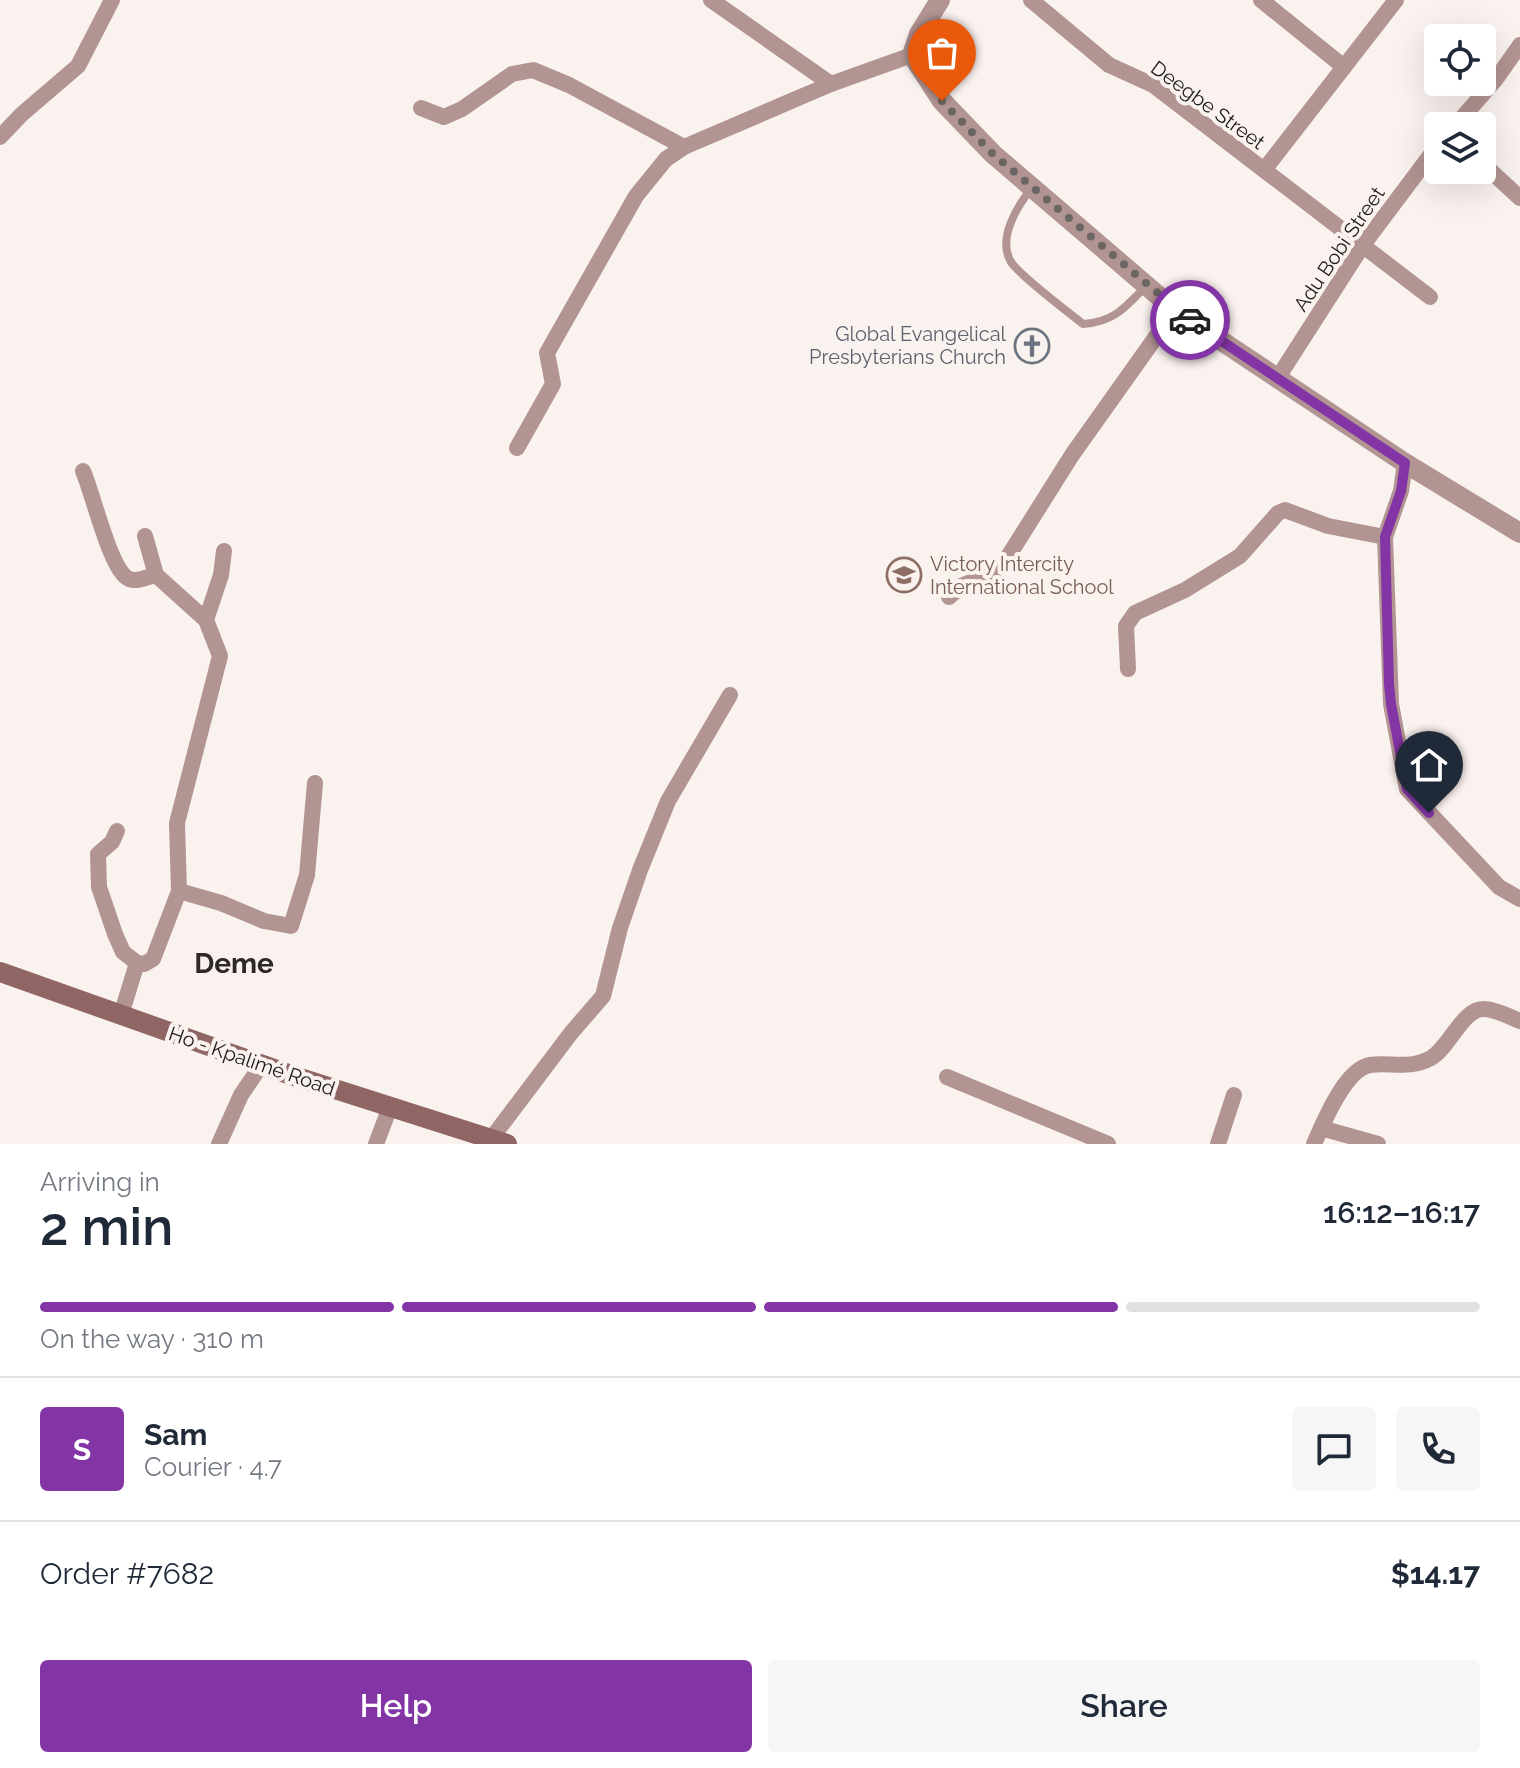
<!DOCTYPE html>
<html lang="en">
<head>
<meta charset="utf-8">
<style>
	body { margin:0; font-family:Raleway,sans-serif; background:#f6f6f7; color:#1f2937; height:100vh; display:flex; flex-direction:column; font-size:30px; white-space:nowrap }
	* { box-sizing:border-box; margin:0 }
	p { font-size:26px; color:#747a83 }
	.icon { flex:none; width:44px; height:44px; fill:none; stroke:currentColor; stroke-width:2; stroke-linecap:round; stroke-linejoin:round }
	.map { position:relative; height:1144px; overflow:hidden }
	.sheet { display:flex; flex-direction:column; background:#fff; flex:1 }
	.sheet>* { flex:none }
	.controls { position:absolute; left:1424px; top:24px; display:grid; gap:16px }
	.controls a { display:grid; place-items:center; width:72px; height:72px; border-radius:8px; background:#fff; box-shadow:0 8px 32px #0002; font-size:40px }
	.pin { position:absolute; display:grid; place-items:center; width:68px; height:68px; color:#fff; margin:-82px -34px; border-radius:50% 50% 50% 0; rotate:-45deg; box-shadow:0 0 8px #0007 }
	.pin .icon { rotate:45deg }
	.courier { position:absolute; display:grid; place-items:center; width:80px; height:80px; margin:-40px; border:6px solid #8435a5; border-radius:50%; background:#fff; color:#222; box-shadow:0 2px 10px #0007 }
	.overview em { font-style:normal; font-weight:600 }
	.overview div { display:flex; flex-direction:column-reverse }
	.overview { display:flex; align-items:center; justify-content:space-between; height:136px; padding:0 40px }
	h1 { font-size:52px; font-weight:600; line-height:60px }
	.bar { display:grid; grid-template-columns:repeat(4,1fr); gap:12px 8px; align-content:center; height:96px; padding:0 40px }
	.bar i { height:10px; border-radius:6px; background:#e0e1e3 }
	.bar .on { background:#8435a5 }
	.bar p { grid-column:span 4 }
	.line { display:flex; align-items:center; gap:20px; padding:0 40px; border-top:2px solid #e0e1e3 }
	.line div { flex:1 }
	.round { display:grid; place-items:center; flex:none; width:84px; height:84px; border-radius:8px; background:#f6f6f7 }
	.primary-button { display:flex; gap:16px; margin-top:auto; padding:16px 40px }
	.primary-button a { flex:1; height:92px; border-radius:8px; background:#8435a5; color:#fff; font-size:32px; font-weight:600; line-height:92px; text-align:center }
	.primary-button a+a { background:#f6f6f7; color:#1f2937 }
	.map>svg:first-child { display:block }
</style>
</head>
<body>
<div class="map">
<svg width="1520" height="1144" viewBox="0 0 1520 1144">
	<rect width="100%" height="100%" fill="#faf2ee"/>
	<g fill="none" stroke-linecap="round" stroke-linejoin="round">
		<path stroke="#b29492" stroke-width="8" d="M1032,188c-15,18 -35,51 -21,74 9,14 56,49 72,62 31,-2 43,-17 63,-38"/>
		<g stroke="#b29492" stroke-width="16">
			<polyline points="711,0 831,84"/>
			<polyline points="1031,0 1109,65 1153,85 1430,297"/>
			<polyline points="1261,0 1344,67"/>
			<polyline points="421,108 444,117 462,109 512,74 533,70 569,85 684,147"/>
			<polyline points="1455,126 1496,79 1520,45"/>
			<polyline points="0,137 22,114 78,66 112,0"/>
			<polyline points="1482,163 1520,198"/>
			<polyline points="1264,170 1396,0"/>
			<polyline points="1277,379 1363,245 1438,145"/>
			<polyline points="517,448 553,384 547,353 636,196 666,159 684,147 831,84 912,55"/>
			<polyline points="1405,463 1401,491 1385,537 1391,704 1407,789 1499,887 1520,899"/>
			<path d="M83,471c10,23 26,93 43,106 8,7 21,0 30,-2"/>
			<polyline points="145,536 156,575 206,620"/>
			<polyline points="949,597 961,586 999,571 1072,455 1175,310"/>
			<polyline points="1128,669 1126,626 1135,613 1185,590 1240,556 1278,513 1285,510 1328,526 1385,537"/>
			<polyline points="117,831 112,842 98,854 99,887 115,934 123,952 137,963"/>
			<polyline points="179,891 221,903 264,921 291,926 307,875 315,783"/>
			<polyline points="121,1015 137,963 144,964 153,959 179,891 177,823 220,656 206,620 221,575 224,551"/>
			<polyline points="947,1077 1108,1144"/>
			<polyline points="1321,1128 1378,1144"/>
			<polyline points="491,1139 571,1033 603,996 620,928 640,870 668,801 730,695"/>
			<polyline points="219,1144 241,1095 262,1064"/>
			<polyline points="376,1144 390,1107"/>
			<polyline points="1218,1144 1234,1095"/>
			<path d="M1314,1144c9,-21 31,-75 56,-79 21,-3 39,5 61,-7 18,-10 32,-50 53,-49 11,0 26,8 36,12"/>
		</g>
		<polyline stroke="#b29492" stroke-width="20" points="940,0 919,34 912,55 942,101 993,154 1175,310 1405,463 1520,533"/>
		<polyline stroke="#906664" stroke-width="20" points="0,972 294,1076 507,1144"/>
	</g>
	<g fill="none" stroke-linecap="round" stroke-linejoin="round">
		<polyline stroke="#6b6664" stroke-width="8" stroke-dasharray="0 14.4" points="942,101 993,154 1190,320"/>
		<polyline stroke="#8435a5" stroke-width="10" points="1190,320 1405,463 1401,491 1385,537 1389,684 1391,704 1407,789 1429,813"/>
	</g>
	<defs>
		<g id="church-ring" transform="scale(1.8)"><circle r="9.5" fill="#faf2ee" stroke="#6b7280" stroke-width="1.5"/><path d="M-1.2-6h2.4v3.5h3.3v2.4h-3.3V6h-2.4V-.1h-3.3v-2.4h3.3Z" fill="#6b7280"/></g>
		<g id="school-ring" transform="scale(1.8)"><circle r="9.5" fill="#faf2ee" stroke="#8d6e63" stroke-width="1.5"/><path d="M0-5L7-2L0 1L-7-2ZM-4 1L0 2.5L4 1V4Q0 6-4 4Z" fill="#8d6e63"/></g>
	</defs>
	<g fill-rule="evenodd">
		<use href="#church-ring" x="1032" y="346"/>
		<use href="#school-ring" x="904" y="575"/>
	</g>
	<g text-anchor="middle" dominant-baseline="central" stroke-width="8" stroke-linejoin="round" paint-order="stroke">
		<g font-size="20" fill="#1e1b1a" stroke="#faf2ee">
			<text transform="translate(1208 105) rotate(36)">Deegbe Street</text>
			<text transform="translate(1339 249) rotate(-56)">Adu Bobi Street</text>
			<text transform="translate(252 1061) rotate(19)">Ho - Kpalimé Road</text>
		</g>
		<g font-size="20" fill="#5b616d" stroke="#faf2ee" text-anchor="end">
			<text x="1006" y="334">Global Evangelical<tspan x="1006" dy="23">Presbyterians Church</tspan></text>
		</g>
		<g font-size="20" fill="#785e54" stroke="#faf2ee" text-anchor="start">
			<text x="930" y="564">Victory Intercity<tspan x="930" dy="23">International School</tspan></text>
		</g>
		<g font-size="28" font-weight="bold" fill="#2e2826" stroke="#faf2ee">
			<text x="234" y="963">Deme</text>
		</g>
	</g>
</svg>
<div class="controls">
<a><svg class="icon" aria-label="locate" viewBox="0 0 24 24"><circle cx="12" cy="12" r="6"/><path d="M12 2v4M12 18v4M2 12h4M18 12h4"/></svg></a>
<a><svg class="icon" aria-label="layers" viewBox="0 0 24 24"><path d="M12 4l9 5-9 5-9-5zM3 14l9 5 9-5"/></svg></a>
</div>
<div class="pin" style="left:942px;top:101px;background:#ea580c"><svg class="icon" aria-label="bag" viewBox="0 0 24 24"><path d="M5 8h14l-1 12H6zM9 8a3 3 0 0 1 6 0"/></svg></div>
<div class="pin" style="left:1429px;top:813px;background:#1f2937"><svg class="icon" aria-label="home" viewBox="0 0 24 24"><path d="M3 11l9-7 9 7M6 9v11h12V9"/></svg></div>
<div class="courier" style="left:1190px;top:320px"><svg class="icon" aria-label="car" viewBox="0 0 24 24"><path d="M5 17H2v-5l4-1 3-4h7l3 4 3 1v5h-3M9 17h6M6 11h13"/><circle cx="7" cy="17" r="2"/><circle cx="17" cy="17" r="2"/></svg></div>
</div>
<section class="sheet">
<div class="overview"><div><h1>2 min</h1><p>Arriving in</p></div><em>16:12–16:17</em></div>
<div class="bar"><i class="on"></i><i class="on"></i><i class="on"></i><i></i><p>On the way · 310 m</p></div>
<div class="line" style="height:144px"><b class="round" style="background:#8435a5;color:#fff">S</b><div><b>Sam</b><p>Courier · 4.7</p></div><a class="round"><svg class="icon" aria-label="chat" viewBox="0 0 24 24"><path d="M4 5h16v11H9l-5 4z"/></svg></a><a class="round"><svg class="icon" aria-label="phone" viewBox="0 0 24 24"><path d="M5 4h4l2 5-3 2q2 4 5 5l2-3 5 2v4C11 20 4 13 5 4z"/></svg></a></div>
<div class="line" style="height:104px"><div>Order #7682</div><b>$14.17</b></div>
<div class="primary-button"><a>Help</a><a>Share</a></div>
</section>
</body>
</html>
